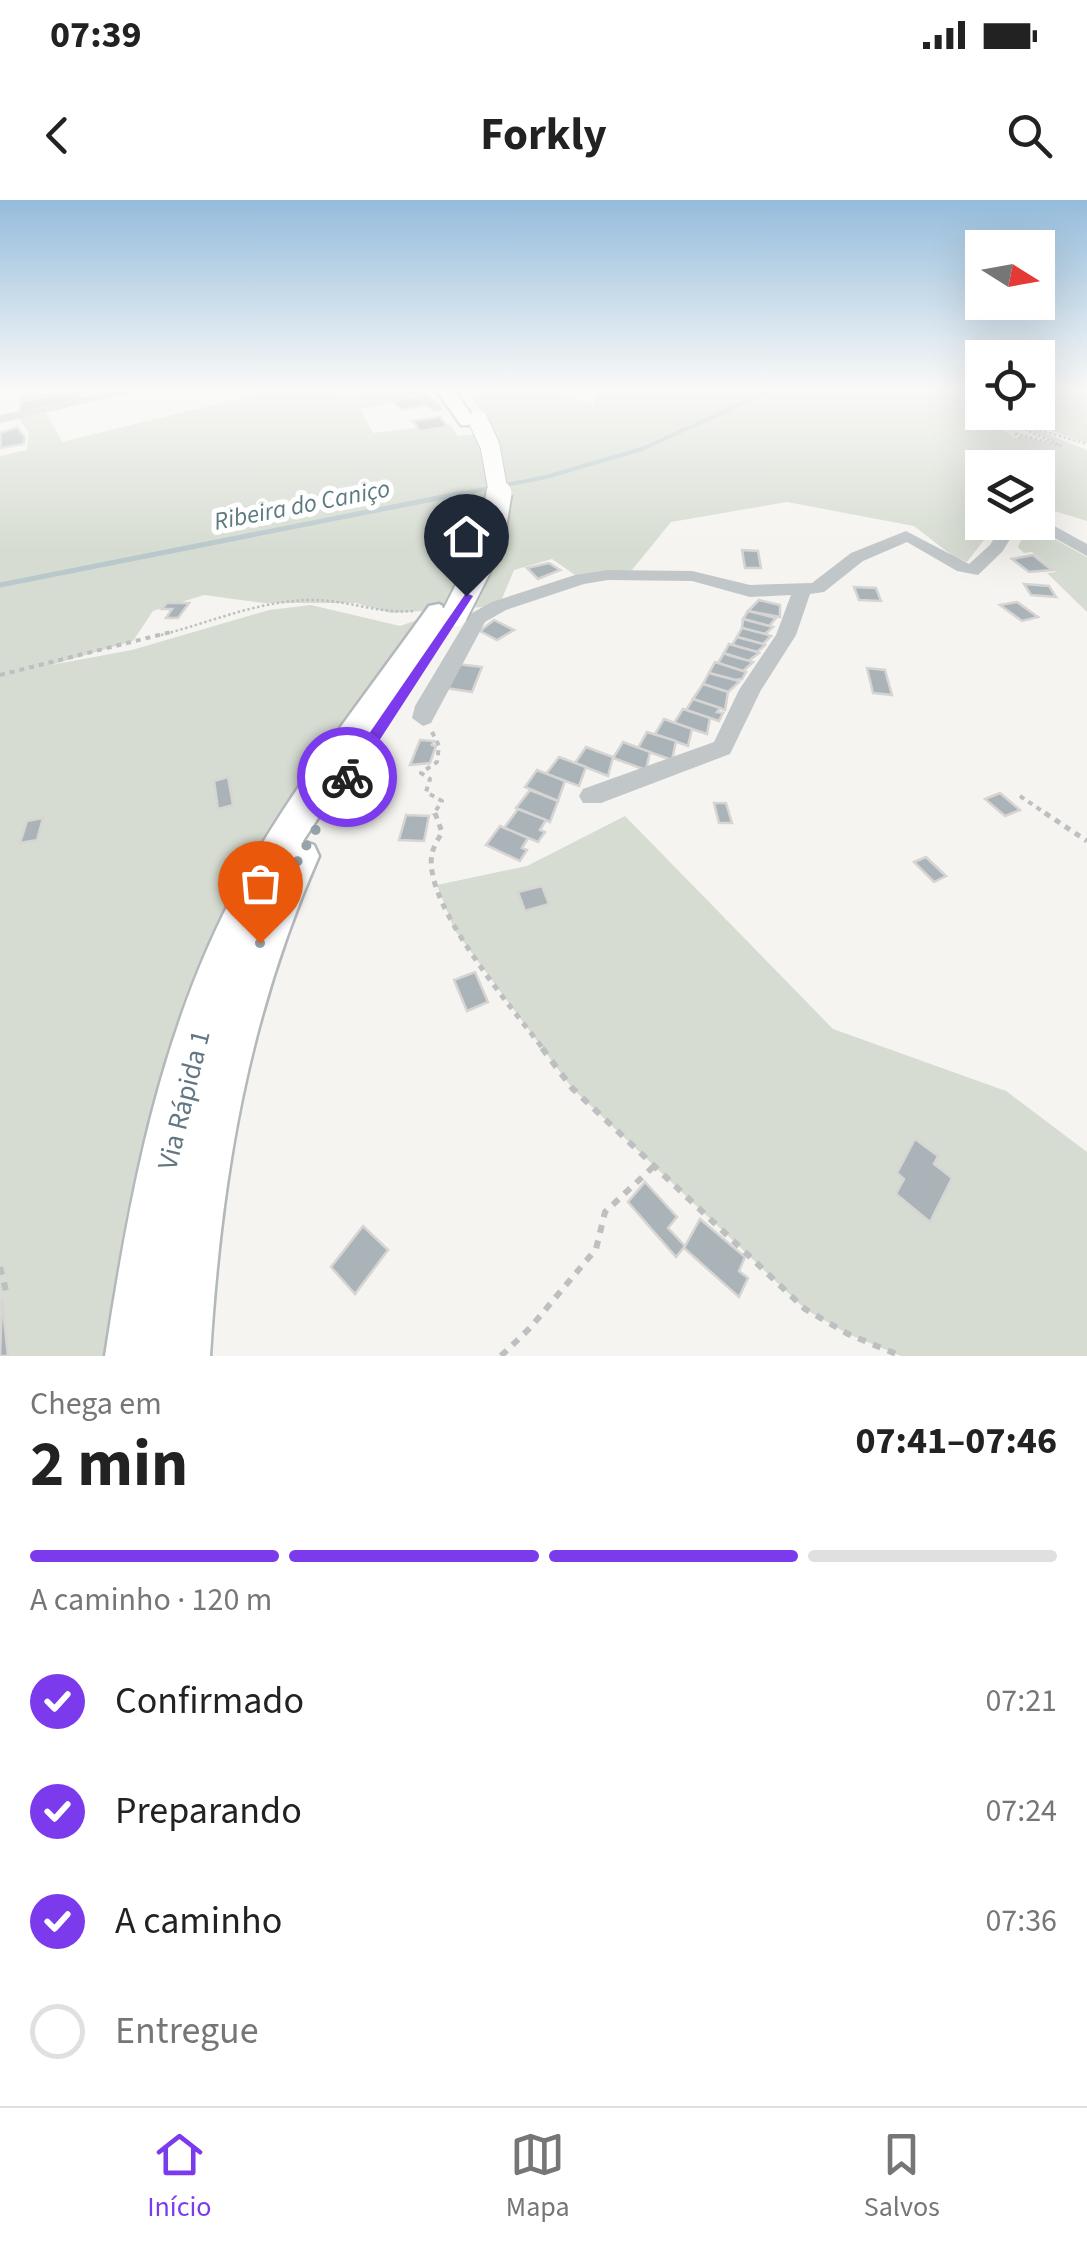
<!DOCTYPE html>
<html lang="pt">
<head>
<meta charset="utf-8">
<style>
	body { margin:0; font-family:"Source Sans 3",sans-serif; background:#f2f2f2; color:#222; height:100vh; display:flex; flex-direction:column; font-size:38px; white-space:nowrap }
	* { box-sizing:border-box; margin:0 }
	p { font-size:32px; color:#767676 }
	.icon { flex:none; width:55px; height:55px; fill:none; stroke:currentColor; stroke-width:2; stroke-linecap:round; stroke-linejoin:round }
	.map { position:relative; height:1156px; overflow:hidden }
	.drawer { display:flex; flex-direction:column; background:#fff; flex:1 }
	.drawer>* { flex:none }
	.needle { width:65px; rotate:101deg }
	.buttons { position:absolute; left:965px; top:30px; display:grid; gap:20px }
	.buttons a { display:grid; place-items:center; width:90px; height:90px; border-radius:0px; background:#fff; box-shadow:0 10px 40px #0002; font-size:50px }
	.pin { position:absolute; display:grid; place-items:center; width:85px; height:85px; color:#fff; margin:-102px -42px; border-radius:50% 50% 50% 0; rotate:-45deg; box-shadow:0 0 10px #0007 }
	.pin .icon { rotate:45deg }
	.courier { position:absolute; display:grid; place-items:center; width:100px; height:100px; margin:-50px; border:8px solid #7c3aed; border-radius:50%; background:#fff; color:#222; box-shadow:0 2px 12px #0007 }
	.overview em { font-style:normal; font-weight:700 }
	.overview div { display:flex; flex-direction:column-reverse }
	.overview { display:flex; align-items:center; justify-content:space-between; height:170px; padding:0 30px }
	h1 { font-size:65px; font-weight:700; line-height:75px }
	.bar { display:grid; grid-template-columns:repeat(4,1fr); gap:15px 10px; align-content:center; height:120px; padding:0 30px }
	.bar i { height:12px; border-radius:8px; background:#e0e0e0 }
	.bar .selected { background:#7c3aed }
	.bar p { grid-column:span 4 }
	ol { padding:0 30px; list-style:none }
	li { display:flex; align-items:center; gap:30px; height:110px }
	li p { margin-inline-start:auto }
	li .icon { padding:10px; border-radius:50%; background:#7c3aed; color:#fff; stroke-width:4 }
	li:last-child { color:#767676 }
	li i { width:55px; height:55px; border:5px solid #e0e0e0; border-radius:50% }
	.status { display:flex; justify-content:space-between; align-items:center; height:70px; padding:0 50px; background:#fff; direction:ltr }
	.status svg { height:28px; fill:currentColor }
	header { display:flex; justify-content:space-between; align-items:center; height:130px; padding:0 30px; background:#fff; font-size:45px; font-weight:700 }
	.tab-bar { display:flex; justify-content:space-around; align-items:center; height:140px; border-top:2px solid #e0e0e0; background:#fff; font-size:28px; color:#767676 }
	.tab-bar a { display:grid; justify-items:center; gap:5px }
	.tab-bar .selected { color:#7c3aed }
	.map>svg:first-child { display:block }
</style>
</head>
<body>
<div class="status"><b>07:39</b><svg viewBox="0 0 49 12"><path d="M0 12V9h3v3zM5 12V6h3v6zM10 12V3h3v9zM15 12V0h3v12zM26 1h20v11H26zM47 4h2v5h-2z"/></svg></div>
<header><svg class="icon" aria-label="back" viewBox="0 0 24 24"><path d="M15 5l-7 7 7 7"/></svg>Forkly<svg class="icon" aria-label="search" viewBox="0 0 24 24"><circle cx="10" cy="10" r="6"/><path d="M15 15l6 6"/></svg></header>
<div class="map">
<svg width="1087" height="1156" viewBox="0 0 1087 1156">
	<rect width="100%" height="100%" fill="#f5f4f0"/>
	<g fill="#d6dcd1">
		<path d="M249,188h84l11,8 34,-8h29l10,9 -57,12 13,24 77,-9 8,12 35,-4 -26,-44h80l47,17 1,-17h387v24h56v-24h49v55l-74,-26 -11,1 -8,7 27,16 -2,-6 44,12 -45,-24 69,27v71l-49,-15v-38h-56v54l15,1 -30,39 -13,-5 -40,-31 -127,-24 -116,20 -39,48 -51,9 -29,-20 -38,11 -15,36 -108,7 -35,-10h-92l-60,-8 -51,16 -20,30 -82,24 81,-15 137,-40 42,-5 89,21 26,-9c-75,104 -162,203 -216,321 -61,131 -79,277 -106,418h-104v-900l27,-6 2,-18 -12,-15 29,-5 16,30 195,-48z"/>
		<polygon points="1036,329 1087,357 1087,412 1047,373 1056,372 1032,352 1024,353 1018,347 1024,334"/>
		<polygon points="625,616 833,829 1006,891 1087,952 1087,1156 901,1156 848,1134 805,1109 572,888 454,729 437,685 527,666"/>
	</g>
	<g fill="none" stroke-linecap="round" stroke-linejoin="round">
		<polyline stroke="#b8c8cb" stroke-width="4" points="450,296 546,277 642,249 776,188"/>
		<polyline stroke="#b8c8cb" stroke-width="5" points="0,385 463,293"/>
	</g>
	<g fill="#aab3b8" stroke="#d6d5d3" stroke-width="2.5">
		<polygon points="78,188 83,202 19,213 21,197"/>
		<polygon points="78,190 83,202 19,213 21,201"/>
		<polygon points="417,197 426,205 401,210 393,201"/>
		<polygon points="440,217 448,227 420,231 413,221"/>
		<polygon points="17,227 25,237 24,244 1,248 0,233"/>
		<polygon points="742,350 758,351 761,368 745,368"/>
		<polygon points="1033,355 1052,370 1029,372 1012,359"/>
		<polygon points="549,363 560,370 538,379 527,368"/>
		<polygon points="1024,384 1049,386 1056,397 1031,395"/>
		<polygon points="854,387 876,388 881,401 859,400"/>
		<polygon points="759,400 780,405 780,417 748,411"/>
		<polygon points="1017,402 1038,417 1022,421 1000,405"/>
		<polygon points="167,403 189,403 178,418 166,418 172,409 162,409"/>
		<polygon points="748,411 776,418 769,426 743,419"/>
		<polygon points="743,419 769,426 773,427 765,434 742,428"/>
		<polygon points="494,420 514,430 497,440 480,431"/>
		<polygon points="742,428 765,434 771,436 763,444 737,437"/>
		<polygon points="737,437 763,444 765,445 757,452 732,445"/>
		<polygon points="729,444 757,452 759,453 748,461 724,453"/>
		<polygon points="724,453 728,455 753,462 743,471 718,463"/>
		<polygon points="715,462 718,463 746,472 742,479 735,480 709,473"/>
		<polygon points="457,464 482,467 472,492 446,488"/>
		<polygon points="867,468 885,470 892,495 873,493"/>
		<polygon points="709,473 735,480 739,482 728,492 703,484"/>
		<polygon points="703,484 728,492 725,510 693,499"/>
		<polygon points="693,499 720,508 717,512 723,513 719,521 686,510"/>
		<polygon points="683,509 710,518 707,534 674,523"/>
		<polygon points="664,519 692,529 688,546 655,534"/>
		<polygon points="647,532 676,541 672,560 638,548"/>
		<polygon points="420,540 434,541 432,545 436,546 430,563 410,565"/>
		<polygon points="623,542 650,552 646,570 613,558"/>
		<polygon points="586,547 613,557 608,576 575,563"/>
		<polygon points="559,557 586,567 579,586 546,574"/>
		<polygon points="537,570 565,581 558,601 525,587"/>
		<polygon points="228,577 233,605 218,609 214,581"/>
		<polygon points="530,590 558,601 550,622 516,608"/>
		<polygon points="1000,593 1020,610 1005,616 985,599"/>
		<polygon points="714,603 726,603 732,623 719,623"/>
		<polygon points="518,609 546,620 540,630 545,632 538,642 504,628"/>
		<polygon points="406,615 429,616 424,641 399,640"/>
		<polygon points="43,618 37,640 20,643 27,621"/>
		<polygon points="500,626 528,638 522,648 527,650 520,661 486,645"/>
		<polygon points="926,657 946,676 934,682 914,662"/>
		<polygon points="542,686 549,704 525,711 518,692"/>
		<polygon points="475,772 488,802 467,811 454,780"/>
		<polygon points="915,939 938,956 934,964 952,978 930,1022 896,994 904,979 897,973"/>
		<polygon points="645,982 677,1017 668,1028 685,1046 676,1057 628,1002"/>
		<polygon points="700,1019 745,1057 739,1071 748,1078 739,1097 684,1048"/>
		<polygon points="363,1026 388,1050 355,1094 331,1067"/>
		<polygon points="2,1099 8,1156 0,1156"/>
	</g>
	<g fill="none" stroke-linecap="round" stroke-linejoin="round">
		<g stroke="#b3b8ba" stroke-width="5">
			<g id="highway">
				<polygon points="435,188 452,188 476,221 473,225 461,225"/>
				<path d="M439,404l14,8 -150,229 11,4 5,11c-72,164 -98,322 -109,500h-105c25,-163 55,-327 135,-474 54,-98 124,-185 189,-276z"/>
			</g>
		</g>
		<g stroke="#bdbfc1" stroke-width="2.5" stroke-dasharray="2.5 2.5" stroke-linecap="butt">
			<polyline points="1020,239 1014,233 1061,246 1005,220 1087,244"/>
			<path d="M161,435c51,-13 99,-35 152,-35 34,0 66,14 100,11"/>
		</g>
		<g stroke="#bdbfc1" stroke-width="4" stroke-dasharray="5 5" stroke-linecap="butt">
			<polyline points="0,475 171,432"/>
			<polyline points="432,532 439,546 437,562 421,573 430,579 426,592 442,601 433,615"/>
			<polyline points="1020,596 1048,615"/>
		</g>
		<g stroke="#bdbfc1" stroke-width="5" stroke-dasharray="6 6" stroke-linecap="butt">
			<path d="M435,613l7,19c-3,6 -9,15 -10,22 -10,50 82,156 112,196"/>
			<polyline points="1045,613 1087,641"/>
		</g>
		<g stroke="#bdbfc1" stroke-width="6" stroke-dasharray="8 8" stroke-linecap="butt">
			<polyline points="542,848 572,888 805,1109 848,1134 901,1156"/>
			<polyline points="0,1067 6,1091"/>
			<polyline points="501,1156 530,1128 596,1049 605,1012 653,967"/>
		</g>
		<g fill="#c1c6c9" fill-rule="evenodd">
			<polygon points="127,188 152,188 0,223 0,215"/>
			<polygon points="406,188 420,188 444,209 434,212"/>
			<polygon points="1038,317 1087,344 1087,356 1031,325 1029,322 1038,322"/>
			<polygon points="1004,322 1021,322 1002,352 978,375 957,371 907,342 863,361 824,392 810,394 796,435 761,490 730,554 601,603 583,603 579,596 583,589 714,542 739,490 776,435 791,395 750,397 692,381 608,380 584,384 506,410 485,422 431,523 423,526 412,518 415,506 470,414 492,402 575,375 608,370 692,371 750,385 812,383 851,353 906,331 969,364 990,345"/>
		</g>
		<use href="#highway" fill="#fff" fill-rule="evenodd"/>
		<g stroke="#b3b8ba" stroke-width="21" stroke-linecap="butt">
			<polyline id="highway-bridge-far1" points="478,220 490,246 499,296"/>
		</g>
		<g stroke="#b3b8ba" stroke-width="29" stroke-linecap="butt">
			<polyline id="highway-bridge" points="455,414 491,343 499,293"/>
		</g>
		<use href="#highway-bridge-far1" stroke="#fff" stroke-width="19"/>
		<use href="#highway-bridge" stroke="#fff" stroke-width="25"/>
	</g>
	<linearGradient id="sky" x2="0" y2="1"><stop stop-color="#95bcdc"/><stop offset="0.54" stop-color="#fafaf8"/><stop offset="1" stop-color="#fafaf8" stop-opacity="0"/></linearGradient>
	<rect width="1087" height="350" fill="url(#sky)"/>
	<polygon fill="#7c3aed" points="466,393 473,396 353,581 342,581 342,573"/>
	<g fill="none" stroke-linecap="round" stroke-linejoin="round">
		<polyline stroke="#95a3aa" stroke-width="10" stroke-dasharray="0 18" points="260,743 299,658 347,577"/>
	</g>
	<g text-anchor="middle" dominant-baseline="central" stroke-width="10" stroke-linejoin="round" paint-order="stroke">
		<g font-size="25" font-style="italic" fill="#5c7b81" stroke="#fff">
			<text transform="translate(302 305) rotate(-11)">Ribeira do Caniço</text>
		</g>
		<g font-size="28" fill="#617884" stroke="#fff">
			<text transform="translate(184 900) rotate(-76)">Via Rápida 1</text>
		</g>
	</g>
</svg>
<div class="buttons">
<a><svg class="needle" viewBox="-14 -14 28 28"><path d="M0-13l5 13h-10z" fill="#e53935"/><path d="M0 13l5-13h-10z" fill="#767676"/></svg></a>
<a><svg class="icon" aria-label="locate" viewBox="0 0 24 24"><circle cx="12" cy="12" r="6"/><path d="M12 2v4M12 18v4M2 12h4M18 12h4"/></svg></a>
<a><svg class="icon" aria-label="layers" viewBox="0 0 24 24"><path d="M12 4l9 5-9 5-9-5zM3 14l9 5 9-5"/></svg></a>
</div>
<div class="pin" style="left:260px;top:743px;background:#ea580c"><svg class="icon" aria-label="bag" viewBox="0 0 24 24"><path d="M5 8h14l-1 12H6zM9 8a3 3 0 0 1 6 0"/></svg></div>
<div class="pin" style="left:466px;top:396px;background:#1f2937"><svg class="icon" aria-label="home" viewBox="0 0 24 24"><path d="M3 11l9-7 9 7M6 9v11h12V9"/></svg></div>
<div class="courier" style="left:347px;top:577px"><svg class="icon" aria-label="bike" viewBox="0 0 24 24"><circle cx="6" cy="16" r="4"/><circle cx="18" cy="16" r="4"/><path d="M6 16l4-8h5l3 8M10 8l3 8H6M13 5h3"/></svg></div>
</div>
<section class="drawer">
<div class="overview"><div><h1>2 min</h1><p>Chega em</p></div><em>07:41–07:46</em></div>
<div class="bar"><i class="selected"></i><i class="selected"></i><i class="selected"></i><i></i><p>A caminho · 120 m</p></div>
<ol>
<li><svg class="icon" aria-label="check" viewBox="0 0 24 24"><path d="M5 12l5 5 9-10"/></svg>Confirmado<p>07:21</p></li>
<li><svg class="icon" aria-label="check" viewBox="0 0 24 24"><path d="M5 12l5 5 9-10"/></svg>Preparando<p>07:24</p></li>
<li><svg class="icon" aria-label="check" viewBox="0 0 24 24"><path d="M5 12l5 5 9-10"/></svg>A caminho<p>07:36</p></li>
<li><i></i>Entregue</li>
</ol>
</section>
<nav class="tab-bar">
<a class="selected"><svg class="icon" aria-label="home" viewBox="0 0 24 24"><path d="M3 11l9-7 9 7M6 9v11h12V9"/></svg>Início</a>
<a><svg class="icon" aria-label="map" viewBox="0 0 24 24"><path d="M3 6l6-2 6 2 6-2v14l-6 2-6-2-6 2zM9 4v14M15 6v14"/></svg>Mapa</a>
<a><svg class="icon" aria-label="saved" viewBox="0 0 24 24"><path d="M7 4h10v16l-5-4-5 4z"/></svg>Salvos</a>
</nav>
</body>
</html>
